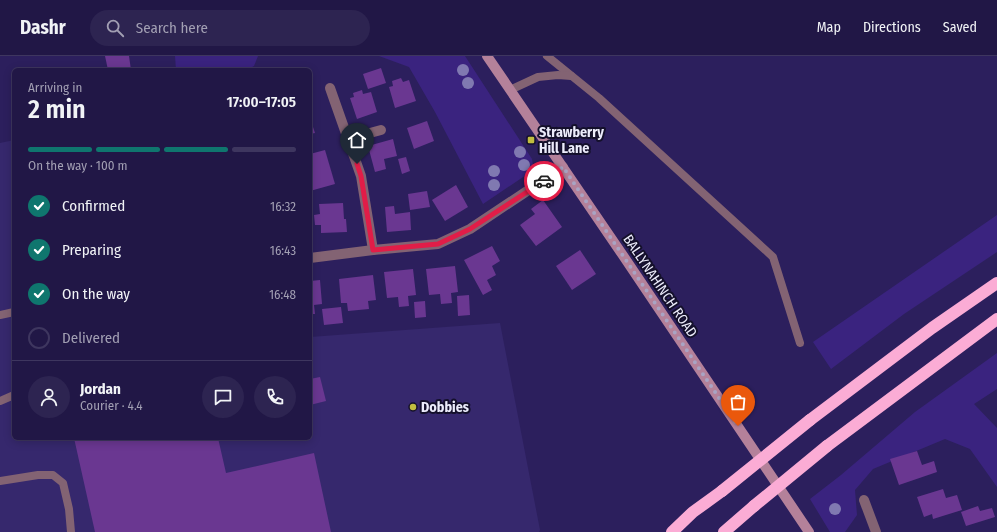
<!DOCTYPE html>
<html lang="en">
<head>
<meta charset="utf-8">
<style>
	body { margin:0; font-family:"Fira Sans Condensed",sans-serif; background:#2d2451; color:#f1f3f6; height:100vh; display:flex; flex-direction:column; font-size:15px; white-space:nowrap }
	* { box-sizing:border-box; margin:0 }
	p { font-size:13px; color:#a29fb3 }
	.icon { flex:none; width:22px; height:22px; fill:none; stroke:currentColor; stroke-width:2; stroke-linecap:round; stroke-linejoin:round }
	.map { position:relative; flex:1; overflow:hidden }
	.sheet { position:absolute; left:12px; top:12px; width:300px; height:372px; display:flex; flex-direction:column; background:#211746; border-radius:6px; box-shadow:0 2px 10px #0003,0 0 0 1px #3e365f }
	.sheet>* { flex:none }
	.pin { position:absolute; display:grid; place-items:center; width:34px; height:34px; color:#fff; margin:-41px -17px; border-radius:50% 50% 50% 0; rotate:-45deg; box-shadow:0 0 4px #0007 }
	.pin .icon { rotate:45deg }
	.courier { position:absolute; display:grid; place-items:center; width:40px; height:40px; margin:-20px; border:3px solid #e11d48; border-radius:50%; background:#fff; color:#222; box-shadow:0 1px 5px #0007 }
	.headline em { font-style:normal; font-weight:600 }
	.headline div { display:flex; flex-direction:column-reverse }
	.headline { display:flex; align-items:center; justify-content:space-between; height:68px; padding:0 16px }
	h1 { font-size:26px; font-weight:600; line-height:30px }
	.bar { display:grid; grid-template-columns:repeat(4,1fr); gap:6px 4px; align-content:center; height:48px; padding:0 16px }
	.bar i { height:5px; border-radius:3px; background:#3e365f }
	.bar .current { background:#0f766e }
	.bar p { grid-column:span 4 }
	.line { display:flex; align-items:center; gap:10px; padding:0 16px; border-top:1px solid #3e365f }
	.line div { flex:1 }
	.round { display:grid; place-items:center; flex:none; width:42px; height:42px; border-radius:21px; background:#2d2451 }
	ol { padding:0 16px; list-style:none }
	li { display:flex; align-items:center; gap:12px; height:44px }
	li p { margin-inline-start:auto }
	li .icon { padding:4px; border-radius:50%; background:#0f766e; color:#fff; stroke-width:4 }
	li:last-child { color:#a29fb3 }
	li i { width:22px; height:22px; border:2px solid #3e365f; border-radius:50% }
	header { display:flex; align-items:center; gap:24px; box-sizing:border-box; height:56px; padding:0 20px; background:#211746; border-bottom:1px solid #3e365f }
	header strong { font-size:19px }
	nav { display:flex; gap:22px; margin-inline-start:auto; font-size:14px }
	.search { width:280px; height:36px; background:#2d2451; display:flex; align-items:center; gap:10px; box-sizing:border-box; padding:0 14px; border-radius:22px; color:#a29fb3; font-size:15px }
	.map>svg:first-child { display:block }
</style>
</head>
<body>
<header>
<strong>Dashr</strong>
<div class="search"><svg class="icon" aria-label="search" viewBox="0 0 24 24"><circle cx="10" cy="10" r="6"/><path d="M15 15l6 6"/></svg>Search here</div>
<nav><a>Map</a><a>Directions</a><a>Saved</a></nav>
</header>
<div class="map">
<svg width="997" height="476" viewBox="0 0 997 476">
	<rect width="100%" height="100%" fill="#2c1f5d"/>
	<polygon fill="#36286d" points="14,84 14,382 310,382 310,281 500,267 540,474 539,476 0,476 0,87"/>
	<g fill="#3a237f">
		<polygon points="175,0 258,0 254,10 247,14 176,14"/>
		<polygon points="379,0 465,0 532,103 533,109 529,117 483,148 435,56 409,11"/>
		<polygon points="997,159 997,196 904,258 831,313 813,286"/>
		<polygon points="997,297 997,333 974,348 997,372 997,431 970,393 945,383 873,413 855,434 857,459 845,476 830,476 810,443 841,419 915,356"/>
	</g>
	<g fill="#6a3791">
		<polygon points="105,0 129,0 131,14 108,14"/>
		<polygon points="381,12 386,27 368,33 363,18"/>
		<polygon points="401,22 403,26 409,24 416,45 395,52 389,31 393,30 392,25"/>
		<polygon points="362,34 363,38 371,36 377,56 357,63 350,42 354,41 353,37"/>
		<polygon points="310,62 315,77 310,78"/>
		<polygon points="427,65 434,85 414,93 407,72"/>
		<polygon points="393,83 397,100 384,103 386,113 375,116 368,90"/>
		<polygon points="325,94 335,128 310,135 310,98"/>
		<polygon points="406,101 410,115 402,118 398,103"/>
		<polygon points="456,129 468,151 445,165 432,144"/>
		<polygon points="427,135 430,151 410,154 408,138"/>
		<polygon points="543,144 562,171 536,190 520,169 535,158 531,153"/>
		<polygon points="343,147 344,163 346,163 347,176 321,177 321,169 315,169 314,159 320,158 319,148"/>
		<polygon points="394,150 395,158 410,156 411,174 387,176 385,151"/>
		<polygon points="492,190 500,205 492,210 496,219 487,224 492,234 483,239 464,204"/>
		<polygon points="580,194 596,218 572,234 556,210"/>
		<polygon points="455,210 458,236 451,237 452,247 441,248 440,238 429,239 426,213"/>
		<polygon points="413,213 416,239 408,240 409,250 399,251 398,241 387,242 384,216"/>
		<polygon points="373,219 376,244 368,245 369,253 348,255 347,247 341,247 339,223"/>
		<polygon points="320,224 322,248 314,249 315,258 310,258 310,225"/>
		<polygon points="469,239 470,259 458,260 457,240"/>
		<polygon points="425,245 426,261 415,262 414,246"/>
		<polygon points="341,251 343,267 324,269 322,253"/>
		<polygon points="320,321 326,345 310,349 310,323"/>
		<polygon points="74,382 218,382 226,417 314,397 331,476 95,476"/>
		<polygon points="917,395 922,409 934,405 937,416 899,429 890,403"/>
		<polygon points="943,433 946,442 957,439 962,454 933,463 932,458 924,461 917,441"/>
		<polygon points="978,450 980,455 992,452 995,461 966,470 961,456"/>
	</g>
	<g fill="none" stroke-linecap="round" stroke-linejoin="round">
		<g stroke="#836373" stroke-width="8">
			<polyline points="547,0 599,42 773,201 800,287"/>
			<polyline points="510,34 538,21 558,19 571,20"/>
			<polyline points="0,259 14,256"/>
			<polyline points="0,345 14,339"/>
			<polyline points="0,425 38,419 53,419 63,427 69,453 71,476"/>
		</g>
		<g stroke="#836373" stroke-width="10">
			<polyline points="330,32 361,120 373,194"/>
			<polyline points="348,83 381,74"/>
			<polyline points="310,202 373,194 438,188 470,173 563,111"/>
			<polyline points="864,444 876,476"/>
		</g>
		<polyline stroke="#b4819a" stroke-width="10" points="487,0 622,198 809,476"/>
		<g stroke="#fbacd5" stroke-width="12">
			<polyline points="810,364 932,272 997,227"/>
			<polyline points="827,390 997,263"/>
			<polyline points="672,476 693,456 722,435"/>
			<polyline points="724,476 754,450"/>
		</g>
		<g stroke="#fbacd5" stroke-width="12">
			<polyline points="722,435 810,364"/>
			<polyline points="754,450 827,390"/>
		</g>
	</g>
	<g fill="#8079b1">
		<circle cx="463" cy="14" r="6"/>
		<circle cx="468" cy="27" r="6"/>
		<circle cx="520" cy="96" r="6"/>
		<circle cx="524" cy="109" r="6"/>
		<circle cx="494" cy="115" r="6"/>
		<circle cx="494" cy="129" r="6"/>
		<circle cx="835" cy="453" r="6"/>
	</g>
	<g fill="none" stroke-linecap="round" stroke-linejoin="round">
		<polyline stroke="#a9a4c4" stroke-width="4" stroke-dasharray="0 7.2" points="544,125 563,111 738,370"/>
		<polyline stroke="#e11d48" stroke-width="5" points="357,108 361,120 373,194 438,188 470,173 544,125"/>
	</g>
	<g fill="#c1bd40" stroke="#14102b" stroke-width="1.5">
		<rect x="527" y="80" width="8" height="8" rx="2"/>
		<circle cx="413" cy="351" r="4"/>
	</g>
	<g text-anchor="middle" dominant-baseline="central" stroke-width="4" stroke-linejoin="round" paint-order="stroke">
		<g font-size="14" font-weight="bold" fill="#ececfb" stroke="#14102b" text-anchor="start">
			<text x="539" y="76">Strawberry<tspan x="539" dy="16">Hill Lane</tspan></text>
			<text x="421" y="351">Dobbies</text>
		</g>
		<g font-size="14" fill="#ececfb" stroke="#14102b">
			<text transform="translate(660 230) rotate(56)">BALLYNAHINCH ROAD</text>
		</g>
	</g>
</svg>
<div class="pin" style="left:738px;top:370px;background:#ea580c"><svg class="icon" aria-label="bag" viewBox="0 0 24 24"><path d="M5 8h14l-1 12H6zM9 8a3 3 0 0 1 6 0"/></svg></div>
<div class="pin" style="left:357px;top:108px;background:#1f2937"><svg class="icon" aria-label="home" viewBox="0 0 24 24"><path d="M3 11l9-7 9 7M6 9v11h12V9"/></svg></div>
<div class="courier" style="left:544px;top:125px"><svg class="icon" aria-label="car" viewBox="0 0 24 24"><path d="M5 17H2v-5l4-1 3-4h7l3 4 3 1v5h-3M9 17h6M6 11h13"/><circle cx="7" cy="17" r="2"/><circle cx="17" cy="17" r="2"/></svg></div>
<section class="sheet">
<div class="headline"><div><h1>2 min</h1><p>Arriving in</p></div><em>17:00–17:05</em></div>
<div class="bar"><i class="current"></i><i class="current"></i><i class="current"></i><i></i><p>On the way · 100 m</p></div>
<ol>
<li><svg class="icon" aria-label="check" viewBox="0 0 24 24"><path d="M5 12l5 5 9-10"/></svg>Confirmed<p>16:32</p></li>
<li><svg class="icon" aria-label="check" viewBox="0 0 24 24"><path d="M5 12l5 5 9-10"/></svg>Preparing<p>16:43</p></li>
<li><svg class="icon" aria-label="check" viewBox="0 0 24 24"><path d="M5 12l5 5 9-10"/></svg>On the way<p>16:48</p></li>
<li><i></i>Delivered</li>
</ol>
<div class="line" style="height:72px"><a class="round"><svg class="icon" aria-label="person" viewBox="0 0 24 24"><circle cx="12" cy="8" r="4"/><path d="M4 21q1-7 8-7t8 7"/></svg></a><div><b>Jordan</b><p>Courier · 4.4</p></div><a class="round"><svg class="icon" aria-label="chat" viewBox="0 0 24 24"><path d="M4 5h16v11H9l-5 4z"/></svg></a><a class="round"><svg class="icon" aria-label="phone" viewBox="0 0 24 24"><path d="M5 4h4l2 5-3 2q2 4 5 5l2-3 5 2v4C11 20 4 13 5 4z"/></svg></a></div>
</section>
</div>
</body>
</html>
